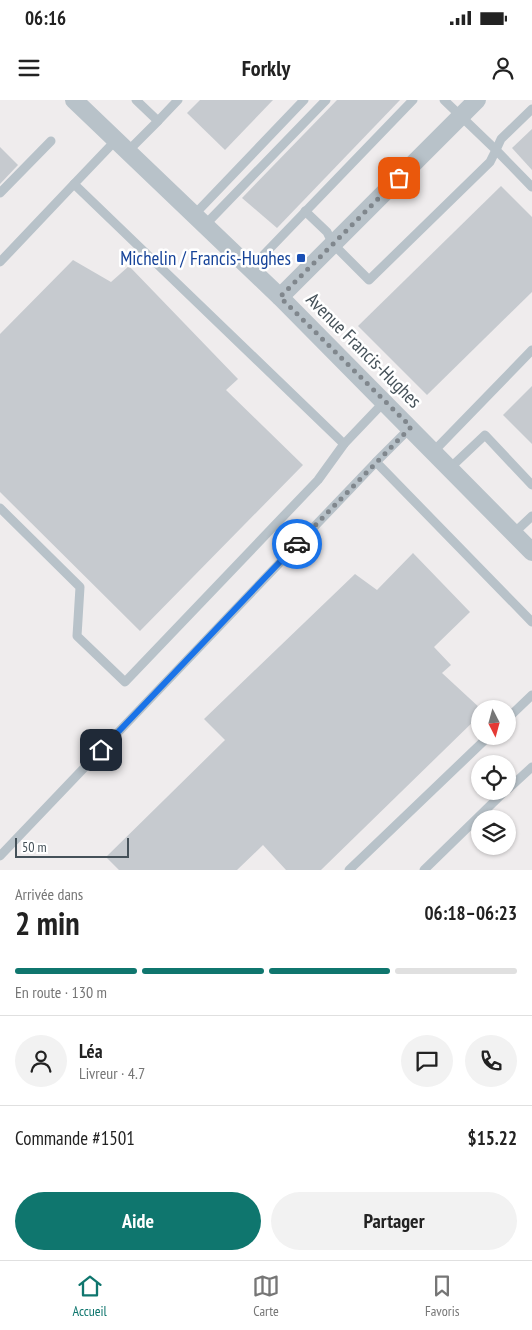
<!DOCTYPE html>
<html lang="fr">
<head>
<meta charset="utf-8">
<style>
	body { margin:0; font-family:"PT Sans Narrow",sans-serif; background:#f2f2f2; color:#222; height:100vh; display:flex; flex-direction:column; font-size:19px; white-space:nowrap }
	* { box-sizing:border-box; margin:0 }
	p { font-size:16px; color:#767676 }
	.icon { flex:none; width:28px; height:28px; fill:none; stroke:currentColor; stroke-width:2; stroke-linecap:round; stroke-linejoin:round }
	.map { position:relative; height:770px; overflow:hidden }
	.sheet { display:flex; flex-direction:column; background:#fff; flex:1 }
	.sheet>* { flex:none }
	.needle { width:32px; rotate:174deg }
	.tools { position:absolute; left:471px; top:600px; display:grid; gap:10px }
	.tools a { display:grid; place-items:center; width:45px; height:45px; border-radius:50%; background:#fff; box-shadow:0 1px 4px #0004; font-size:25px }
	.scale { position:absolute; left:15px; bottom:12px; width:114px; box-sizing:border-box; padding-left:5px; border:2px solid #455159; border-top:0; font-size:14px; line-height:18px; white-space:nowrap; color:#455159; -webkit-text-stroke:4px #fff; paint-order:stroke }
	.pin { position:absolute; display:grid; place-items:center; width:42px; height:42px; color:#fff; margin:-21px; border-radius:10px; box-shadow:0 2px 8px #0006 }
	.courier { position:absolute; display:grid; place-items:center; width:50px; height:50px; margin:-25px; border:4px solid #1a73e8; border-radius:50%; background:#fff; color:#222; box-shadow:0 1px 6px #0007 }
	.summary em { font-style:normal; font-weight:700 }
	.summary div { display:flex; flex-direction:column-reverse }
	.summary { display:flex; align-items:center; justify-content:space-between; height:85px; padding:0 15px }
	h1 { font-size:32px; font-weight:700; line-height:38px }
	.bar { display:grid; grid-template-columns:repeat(4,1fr); gap:8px 5px; align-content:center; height:60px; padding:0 15px }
	.bar i { height:6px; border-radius:4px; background:#e0e0e0 }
	.bar .on { background:#0f766e }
	.bar p { grid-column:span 4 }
	.line { display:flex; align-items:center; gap:12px; padding:0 15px; border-top:1px solid #e0e0e0 }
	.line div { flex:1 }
	.round { display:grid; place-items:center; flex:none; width:52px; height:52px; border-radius:26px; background:#f2f2f2 }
	.button { display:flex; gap:10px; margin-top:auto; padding:10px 15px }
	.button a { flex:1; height:58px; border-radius:30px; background:#0f766e; color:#fff; font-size:20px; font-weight:700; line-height:58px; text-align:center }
	.button a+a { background:#f2f2f2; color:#222 }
	.status { display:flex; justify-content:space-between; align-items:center; height:35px; padding:0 25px; background:#fff; direction:ltr }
	.status svg { height:14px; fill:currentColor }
	header { display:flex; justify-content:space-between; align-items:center; height:65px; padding:0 15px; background:#fff; font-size:22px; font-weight:700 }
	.tabs { display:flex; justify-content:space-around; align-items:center; height:70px; border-top:1px solid #e0e0e0; background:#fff; font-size:14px; color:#767676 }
	.tabs a { display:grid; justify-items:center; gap:2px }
	.tabs .on { color:#0f766e }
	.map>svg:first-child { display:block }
</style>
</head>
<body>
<div class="status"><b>06:16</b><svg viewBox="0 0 49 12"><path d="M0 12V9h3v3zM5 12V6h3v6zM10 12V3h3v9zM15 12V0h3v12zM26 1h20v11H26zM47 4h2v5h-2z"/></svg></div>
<header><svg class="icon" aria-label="menu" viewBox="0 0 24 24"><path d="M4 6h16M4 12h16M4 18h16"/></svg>Forkly<svg class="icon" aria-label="person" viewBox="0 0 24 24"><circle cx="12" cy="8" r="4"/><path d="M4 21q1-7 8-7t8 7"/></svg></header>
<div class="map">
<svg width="532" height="770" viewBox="0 0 532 770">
	<rect width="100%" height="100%" fill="#efeced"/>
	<g fill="#c6cacf">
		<polygon points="200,0 273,0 225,50 187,13"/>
		<polygon points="337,0 400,0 277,128 242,98"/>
		<polygon points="532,29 532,70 512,48"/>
		<polygon points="0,47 18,65 0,84"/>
		<polygon points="501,86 532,117 532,192 427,295 358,226"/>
		<polygon points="73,160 111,182 129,166 238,279 226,290 303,365 140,531 0,392 0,234"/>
		<polygon points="532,286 532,344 503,315"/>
		<polygon points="413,453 470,512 434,547 451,565 442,573 481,609 480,615 321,770 286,770 263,745 237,770 119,770 106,757 225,640 204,619 355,474 377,490"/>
	</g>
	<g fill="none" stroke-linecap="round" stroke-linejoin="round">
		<g stroke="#b8c2c9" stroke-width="9">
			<polyline points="532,9 501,39 496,50 532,87"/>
			<polyline points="158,21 178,0"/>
			<polyline points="116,40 74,84 344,344 385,301"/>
			<polyline points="128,51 158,21 136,0"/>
			<polyline points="0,93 51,41"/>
			<polyline points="305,111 327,132 333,144 369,180 490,62 496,50 444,0"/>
			<polyline points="194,115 304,0"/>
			<polyline points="205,125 326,0"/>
			<polyline points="0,162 74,84"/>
			<polyline points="250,169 413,0"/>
			<polyline points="411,327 376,362 532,522"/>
			<polyline points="434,351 532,250"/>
			<polyline points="450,368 485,335 532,385"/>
			<polyline points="0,408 80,487 77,536 125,582 318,380 344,344"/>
			<polyline points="514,433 532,416"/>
			<polyline points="508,618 532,595"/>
			<polyline points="508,689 532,667"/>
			<polyline points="0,756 376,362"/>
			<polyline points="349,770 489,636"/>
			<polyline points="424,770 505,691"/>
		</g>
		<g stroke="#b8c2c9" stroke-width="18">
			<polyline points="74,0 280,197 532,452"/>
			<polyline points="280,197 477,0"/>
		</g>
	</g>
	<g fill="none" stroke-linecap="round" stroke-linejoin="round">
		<polyline stroke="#80878d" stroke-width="5" stroke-dasharray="0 9" points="297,444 411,327 280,197 399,78"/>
		<polyline stroke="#1a73e8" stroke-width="6" points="101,650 297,444"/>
	</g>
	<rect fill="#1a4fb4" stroke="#fff" stroke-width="2" x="296" y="153" width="10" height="10" rx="2.5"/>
	<g text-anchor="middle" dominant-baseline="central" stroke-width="5" stroke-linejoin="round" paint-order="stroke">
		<g font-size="19" fill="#164399" stroke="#fff" text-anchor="end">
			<text x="291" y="158">Michelin / Francis-Hughes</text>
		</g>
		<g font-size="19" fill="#455159" stroke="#fff">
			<text transform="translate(364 250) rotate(45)">Avenue Francis-Hughes</text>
		</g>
	</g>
</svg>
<div class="tools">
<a><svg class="needle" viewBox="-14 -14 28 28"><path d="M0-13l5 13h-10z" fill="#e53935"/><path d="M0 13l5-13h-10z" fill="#767676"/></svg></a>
<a><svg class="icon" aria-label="locate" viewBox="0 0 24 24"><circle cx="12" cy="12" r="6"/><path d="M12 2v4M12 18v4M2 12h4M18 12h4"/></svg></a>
<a><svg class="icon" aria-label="layers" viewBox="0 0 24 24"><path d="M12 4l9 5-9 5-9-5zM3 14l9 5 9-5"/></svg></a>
</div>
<div class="scale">50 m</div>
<div class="pin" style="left:399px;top:78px;background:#ea580c"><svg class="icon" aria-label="bag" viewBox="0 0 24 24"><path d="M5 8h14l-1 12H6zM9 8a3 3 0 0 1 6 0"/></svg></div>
<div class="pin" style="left:101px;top:650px;background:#1f2937"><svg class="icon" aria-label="home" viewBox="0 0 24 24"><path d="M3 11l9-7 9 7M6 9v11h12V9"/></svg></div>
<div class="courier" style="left:297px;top:444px"><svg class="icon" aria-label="car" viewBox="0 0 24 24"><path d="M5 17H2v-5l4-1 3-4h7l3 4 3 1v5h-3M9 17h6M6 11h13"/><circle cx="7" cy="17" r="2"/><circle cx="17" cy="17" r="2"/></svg></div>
</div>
<section class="sheet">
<div class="summary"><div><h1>2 min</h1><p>Arrivée dans</p></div><em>06:18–06:23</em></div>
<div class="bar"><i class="on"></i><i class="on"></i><i class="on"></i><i></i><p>En route · 130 m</p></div>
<div class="line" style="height:90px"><a class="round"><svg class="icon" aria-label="person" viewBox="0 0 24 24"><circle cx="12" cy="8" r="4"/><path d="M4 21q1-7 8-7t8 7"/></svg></a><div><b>Léa</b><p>Livreur · 4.7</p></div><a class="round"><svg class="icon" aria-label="chat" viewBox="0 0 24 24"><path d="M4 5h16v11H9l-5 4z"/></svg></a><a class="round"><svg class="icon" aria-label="phone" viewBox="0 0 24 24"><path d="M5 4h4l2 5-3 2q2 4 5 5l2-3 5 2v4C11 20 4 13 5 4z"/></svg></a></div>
<div class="line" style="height:65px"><div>Commande #1501</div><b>$15.22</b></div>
<div class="button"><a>Aide</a><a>Partager</a></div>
</section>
<nav class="tabs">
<a class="on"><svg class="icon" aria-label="home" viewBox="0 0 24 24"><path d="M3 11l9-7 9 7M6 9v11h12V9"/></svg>Accueil</a>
<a><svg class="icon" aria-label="map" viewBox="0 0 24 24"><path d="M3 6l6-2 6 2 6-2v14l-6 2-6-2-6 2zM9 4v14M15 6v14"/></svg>Carte</a>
<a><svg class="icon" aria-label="saved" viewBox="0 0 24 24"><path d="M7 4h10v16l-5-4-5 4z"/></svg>Favoris</a>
</nav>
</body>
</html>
